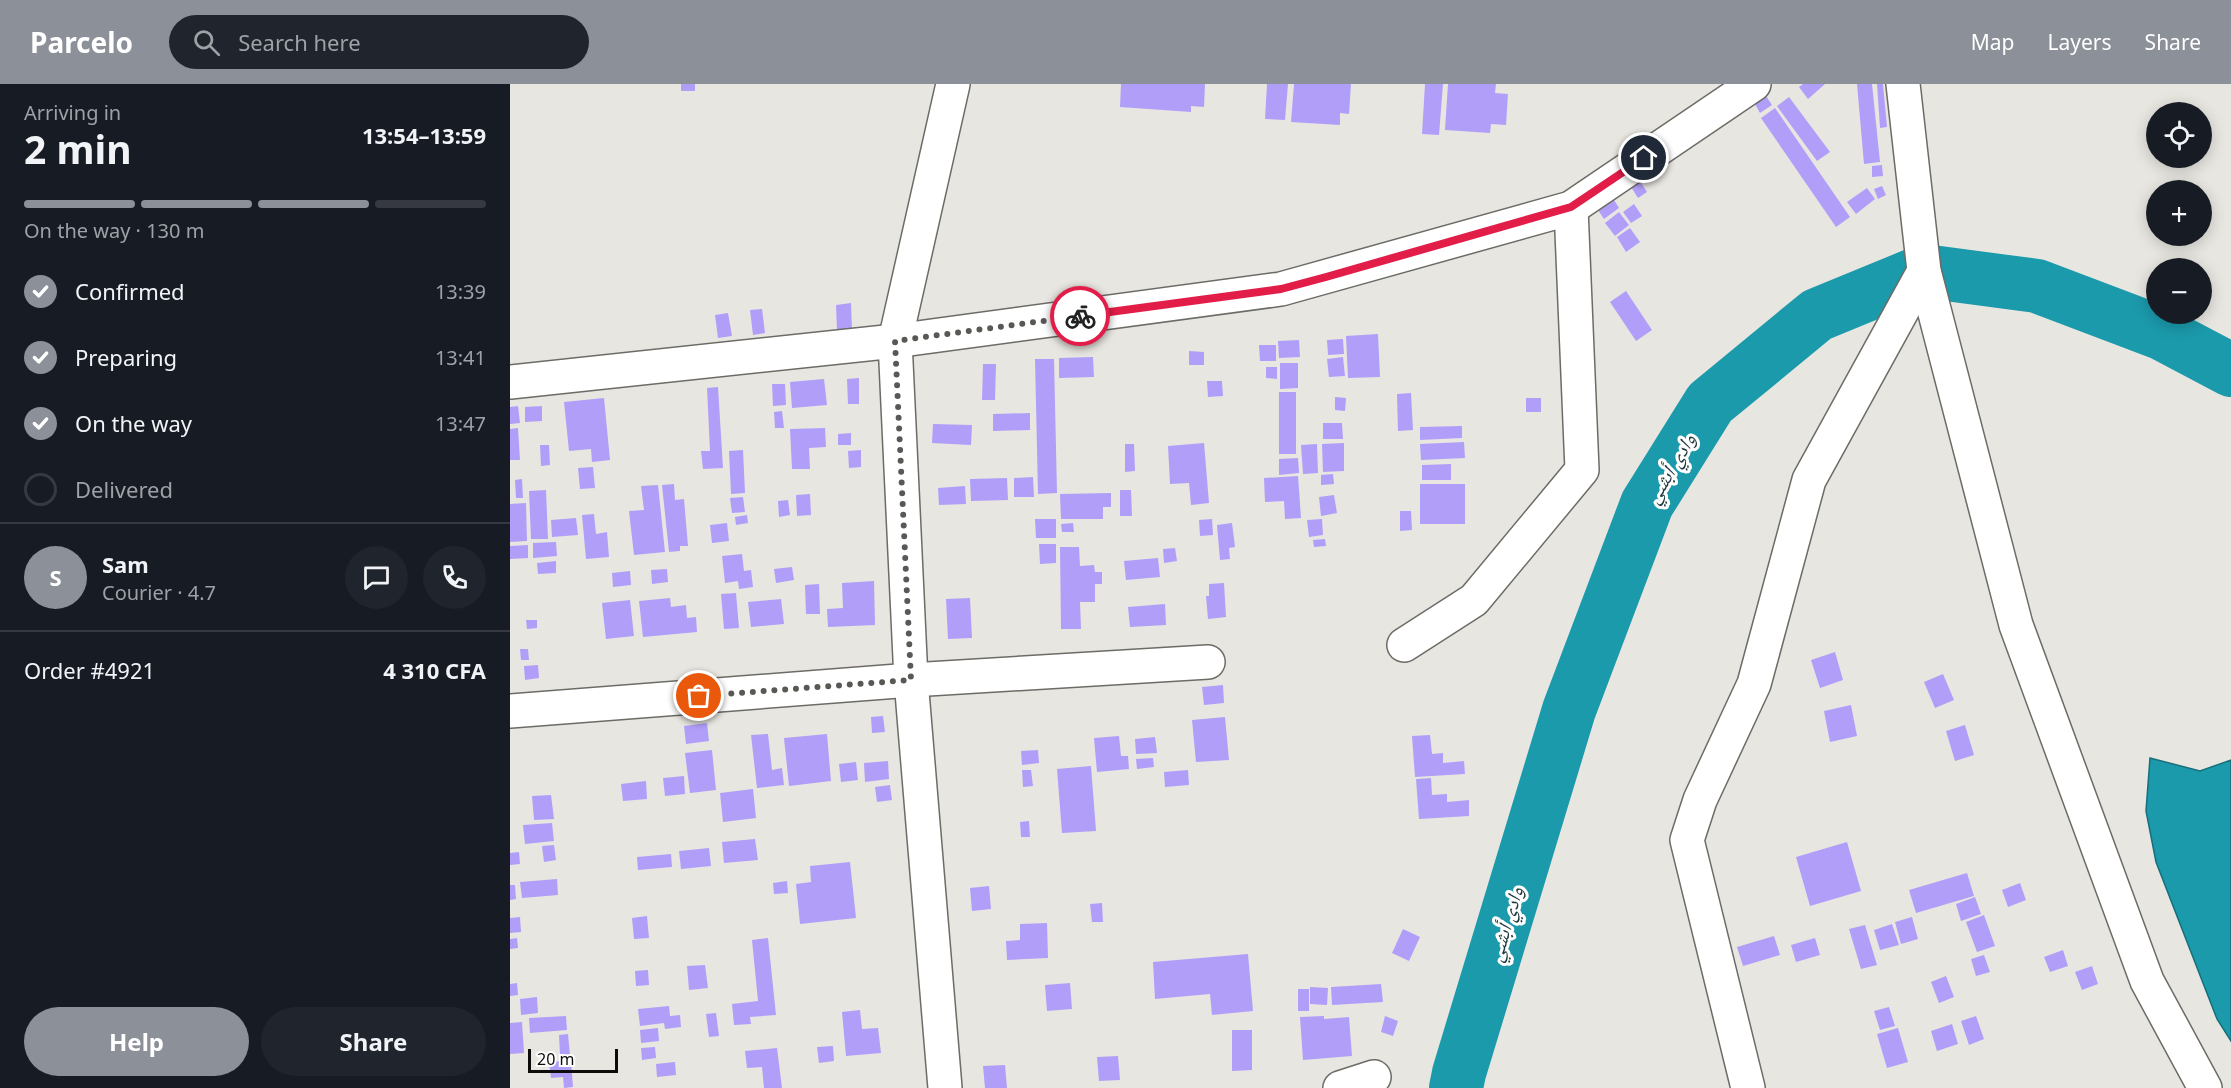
<!DOCTYPE html>
<html lang="en">
<head>
<meta charset="utf-8">
<style>
	body { margin:0; font-family:"Noto Sans","Noto Naskh Arabic",sans-serif; background:#20242c; color:#f1f3f6; height:100vh; display:flex; flex-direction:column; font-size:22px; white-space:nowrap }
	* { box-sizing:border-box; margin:0 }
	p { font-size:20px; color:#9ea1a6 }
	.icon { flex:none; width:33px; height:33px; fill:none; stroke:currentColor; stroke-width:2; stroke-linecap:round; stroke-linejoin:round }
	.map { position:relative; flex:1; overflow:hidden }
	.side { display:flex; flex-direction:column; background:#171b24; width:510px }
	.side>* { flex:none }
	.tools { position:absolute; left:1636px; top:18px; display:grid; gap:12px }
	.tools a { display:grid; place-items:center; width:66px; height:66px; border-radius:50%; background:#171b24; box-shadow:0 3px 15px #0003; font-size:30px }
	.scale { position:absolute; left:18px; bottom:15px; width:90px; box-sizing:border-box; padding-left:6px; border:3px solid #0d0c0a; border-top:0; font-size:16px; line-height:21px; white-space:nowrap; color:#0d0c0a; -webkit-text-stroke:4px #fff; paint-order:stroke }
	.pin { position:absolute; display:grid; place-items:center; width:51px; height:51px; color:#fff; margin:-26px; border:3px solid #fff; border-radius:50%; box-shadow:0 2px 6px #0007 }
	.courier { position:absolute; display:grid; place-items:center; width:60px; height:60px; margin:-30px; border:4px solid #e11d48; border-radius:50%; background:#fff; color:#222; box-shadow:0 2px 8px #0007 }
	.headline em { font-style:normal; font-weight:700 }
	.headline div { display:flex; flex-direction:column-reverse }
	.headline { display:flex; align-items:center; justify-content:space-between; height:102px; padding:0 24px }
	h1 { font-size:39px; font-weight:700; line-height:45px }
	.bar { display:grid; grid-template-columns:repeat(4,1fr); gap:9px 6px; align-content:center; height:72px; padding:0 24px }
	.bar i { height:8px; border-radius:4px; background:#363941 }
	.bar .on { background:#8c9099 }
	.bar p { grid-column:span 4 }
	.line { display:flex; align-items:center; gap:15px; padding:0 24px; border-top:2px solid #363941 }
	.line div { flex:1 }
	.round { display:grid; place-items:center; flex:none; width:63px; height:63px; border-radius:32px; background:#20242c }
	ol { padding:0 24px; list-style:none }
	li { display:flex; align-items:center; gap:18px; height:66px }
	li p { margin-inline-start:auto }
	li .icon { padding:6px; border-radius:50%; background:#8c9099; color:#fff; stroke-width:4 }
	li:last-child { color:#9ea1a6 }
	li i { width:33px; height:33px; border:3px solid #363941; border-radius:50% }
	.button { display:flex; gap:12px; margin-top:auto; padding:12px 24px }
	.button a { flex:1; height:69px; border-radius:36px; background:#8c9099; color:#fff; font-size:24px; font-weight:700; line-height:69px; text-align:center }
	.button a+a { background:#20242c; color:#f1f3f6 }
	header { display:flex; align-items:center; gap:36px; box-sizing:border-box; height:84px; padding:0 30px; background:#8c9099; color:#fff }
	header strong { font-size:28px }
	nav { display:flex; gap:33px; margin-inline-start:auto; font-size:21px }
	.search { width:420px; height:54px; background:#20242c; display:flex; align-items:center; gap:15px; box-sizing:border-box; padding:0 21px; border-radius:33px; color:#9ea1a6; font-size:22px }
	main { display:flex; flex:1; min-height:0 }
	.map>svg:first-child { display:block }
</style>
</head>
<body>
<header>
<strong>Parcelo</strong>
<div class="search"><svg class="icon" aria-label="search" viewBox="0 0 24 24"><circle cx="10" cy="10" r="6"/><path d="M15 15l6 6"/></svg>Search here</div>
<nav><a>Map</a><a>Layers</a><a>Share</a></nav>
</header>
<main>
<section class="side">
<div class="headline"><div><h1>2 min</h1><p>Arriving in</p></div><em>13:54–13:59</em></div>
<div class="bar"><i class="on"></i><i class="on"></i><i class="on"></i><i></i><p>On the way · 130 m</p></div>
<ol>
<li><svg class="icon" aria-label="check" viewBox="0 0 24 24"><path d="M5 12l5 5 9-10"/></svg>Confirmed<p>13:39</p></li>
<li><svg class="icon" aria-label="check" viewBox="0 0 24 24"><path d="M5 12l5 5 9-10"/></svg>Preparing<p>13:41</p></li>
<li><svg class="icon" aria-label="check" viewBox="0 0 24 24"><path d="M5 12l5 5 9-10"/></svg>On the way<p>13:47</p></li>
<li><i></i>Delivered</li>
</ol>
<div class="line" style="height:108px"><b class="round" style="background:#8c9099;color:#fff">S</b><div><b>Sam</b><p>Courier · 4.7</p></div><a class="round"><svg class="icon" aria-label="chat" viewBox="0 0 24 24"><path d="M4 5h16v11H9l-5 4z"/></svg></a><a class="round"><svg class="icon" aria-label="phone" viewBox="0 0 24 24"><path d="M5 4h4l2 5-3 2q2 4 5 5l2-3 5 2v4C11 20 4 13 5 4z"/></svg></a></div>
<div class="line" style="height:78px"><div>Order #4921</div><b>4 310 CFA</b></div>
<div class="button"><a>Help</a><a>Share</a></div>
</section>
<div class="map">
<svg width="1721" height="1004" viewBox="0 0 1721 1004">
	<rect width="100%" height="100%" fill="#e8e6e0"/>
	<polygon fill="#1b9aac" stroke="#176f7b" stroke-width="1.5" points="1640,674 1690,687 1721,676 1721,957 1707,935 1646,778 1636,727"/>
	<g fill="none" stroke-linecap="round" stroke-linejoin="round">
		<polyline stroke="#1b9aac" stroke-width="54" points="946,1004 949,989 1059,626 1137,420 1200,319 1307,231 1414,187 1527,202 1651,249 1721,286"/>
	</g>
	<g fill="#b19ef9">
		<rect x="171" y="0" width="14" height="7"/>
		<polygon points="611,0 695,0 694,23 681,22 681,28 610,23"/>
		<polygon points="757,0 778,0 775,36 755,35"/>
		<polygon points="784,0 841,0 839,30 830,29 830,41 781,38"/>
		<polygon points="915,0 933,0 929,51 912,50"/>
		<polygon points="938,0 986,0 985,9 998,10 996,41 981,40 980,49 935,46"/>
		<polygon points="1293,0 1315,0 1298,15 1289,3"/>
		<polygon points="1347,0 1362,0 1370,78 1354,80"/>
		<polygon points="1367,0 1373,0 1377,43 1370,44"/>
		<polygon points="1256,12 1262,21 1250,29 1245,20"/>
		<polygon points="1279,13 1320,68 1307,77 1267,22"/>
		<polygon points="1265,24 1340,133 1326,143 1251,34"/>
		<polygon points="1372,81 1373,92 1362,93 1362,82"/>
		<polygon points="1130,97 1137,108 1128,114 1121,103"/>
		<polygon points="1372,102 1376,111 1368,115 1364,105"/>
		<polygon points="1357,104 1365,115 1346,130 1337,118"/>
		<polygon points="1104,116 1109,124 1094,135 1088,126"/>
		<polygon points="1124,120 1132,132 1121,139 1113,128"/>
		<polygon points="1109,128 1119,141 1105,152 1095,139"/>
		<polygon points="1120,144 1130,158 1116,168 1107,153"/>
		<polygon points="1116,207 1142,246 1126,257 1100,218"/>
		<polygon points="341,219 342,246 327,247 326,221"/>
		<polygon points="252,225 255,249 243,251 240,226"/>
		<polygon points="218,229 222,252 208,254 205,231"/>
		<polygon points="868,250 870,293 838,294 836,252"/>
		<polygon points="833,255 834,270 818,271 817,256"/>
		<polygon points="789,256 790,273 769,274 768,257"/>
		<polygon points="749,261 766,261 766,277 750,277"/>
		<polygon points="679,267 694,268 694,281 679,281"/>
		<polygon points="583,273 584,293 549,294 549,274"/>
		<polygon points="833,273 835,292 819,293 817,275"/>
		<polygon points="525,275 544,275 547,409 528,410"/>
		<polygon points="770,279 788,279 788,304 770,305"/>
		<polygon points="473,280 486,280 485,316 472,316"/>
		<polygon points="756,283 767,283 767,295 756,294"/>
		<polygon points="349,294 349,320 338,320 337,295"/>
		<polygon points="314,295 317,321 282,324 280,298"/>
		<polygon points="697,297 712,297 713,312 698,313"/>
		<polygon points="262,300 275,300 276,321 263,322"/>
		<polygon points="208,303 213,384 193,385 191,367 200,367 197,304"/>
		<rect x="769" y="308" width="17" height="62"/>
		<polygon points="901,309 903,346 888,347 887,310"/>
		<polygon points="825,313 836,314 835,327 825,326"/>
		<polygon points="94,314 100,376 82,378 81,365 59,367 54,318"/>
		<rect x="1016" y="314" width="15" height="14"/>
		<polygon points="8,322 10,339 0,340 0,323"/>
		<polygon points="32,322 32,337 15,338 15,323"/>
		<polygon points="272,327 274,344 265,344 264,328"/>
		<polygon points="520,329 520,346 483,347 483,330"/>
		<polygon points="813,339 832,339 833,355 813,355"/>
		<polygon points="423,340 462,341 461,361 422,359"/>
		<polygon points="952,342 952,354 910,356 910,343"/>
		<polygon points="8,344 10,376 0,376 0,345"/>
		<polygon points="315,344 316,363 299,364 300,385 282,385 280,345"/>
		<polygon points="341,349 341,361 328,361 328,350"/>
		<polygon points="954,358 955,374 911,376 910,360"/>
		<polygon points="694,359 699,419 681,421 679,399 660,400 658,362"/>
		<polygon points="834,359 834,387 813,388 812,360"/>
		<polygon points="615,360 624,360 625,387 615,388"/>
		<polygon points="807,360 808,389 793,390 791,361"/>
		<polygon points="30,361 39,361 40,381 31,382"/>
		<polygon points="233,366 235,409 221,410 219,367"/>
		<polygon points="351,366 351,383 339,384 338,367"/>
		<polygon points="788,374 789,389 769,391 769,375"/>
		<polygon points="941,380 941,396 912,396 912,381"/>
		<polygon points="83,383 85,404 70,405 68,384"/>
		<polygon points="823,390 824,400 811,401 811,391"/>
		<polygon points="788,392 791,434 775,435 774,417 755,418 754,394"/>
		<polygon points="523,393 524,413 504,413 504,394"/>
		<polygon points="497,394 498,416 461,417 460,395"/>
		<polygon points="12,395 13,414 6,414 5,396"/>
		<polygon points="164,400 165,416 174,415 178,462 170,462 170,467 159,468 152,401"/>
		<rect x="910" y="400" width="45" height="40"/>
		<polygon points="148,401 155,468 124,471 119,427 134,426 131,402"/>
		<polygon points="455,402 456,420 429,421 428,404"/>
		<polygon points="36,406 38,455 21,455 19,407"/>
		<polygon points="610,406 621,406 622,432 610,432"/>
		<polygon points="601,409 601,423 593,423 593,435 551,435 550,410"/>
		<polygon points="300,410 301,431 287,432 286,411"/>
		<polygon points="824,411 827,429 811,432 809,413"/>
		<polygon points="233,413 235,428 222,429 220,414"/>
		<polygon points="278,416 280,431 269,433 268,417"/>
		<polygon points="16,419 17,457 0,458 0,420"/>
		<polygon points="890,427 901,427 902,446 890,447"/>
		<polygon points="84,430 86,450 97,448 99,473 76,475 72,431"/>
		<polygon points="237,431 238,439 226,441 225,433"/>
		<polygon points="66,434 68,451 42,453 41,436"/>
		<polygon points="525,435 546,435 546,454 526,454"/>
		<polygon points="702,435 703,451 690,452 689,436"/>
		<polygon points="812,435 813,451 799,453 797,436"/>
		<polygon points="217,439 219,457 202,459 200,441"/>
		<polygon points="563,439 564,448 552,448 551,440"/>
		<polygon points="722,439 725,463 719,464 720,475 710,476 707,441"/>
		<polygon points="815,455 816,462 804,463 803,456"/>
		<polygon points="46,458 47,472 23,474 23,459"/>
		<polygon points="529,460 546,460 546,479 530,480"/>
		<polygon points="18,461 18,474 0,475 0,462"/>
		<polygon points="550,463 569,463 570,482 584,481 585,488 592,488 592,500 585,500 585,518 570,518 571,545 551,545"/>
		<polygon points="665,464 667,477 654,479 653,465"/>
		<polygon points="232,470 234,487 241,486 243,503 229,505 228,497 215,499 212,472"/>
		<polygon points="648,474 650,493 616,496 614,477"/>
		<polygon points="46,477 46,489 28,490 27,479"/>
		<polygon points="282,483 284,496 266,499 264,485"/>
		<polygon points="157,485 158,498 142,500 141,486"/>
		<polygon points="120,487 121,501 103,503 102,489"/>
		<polygon points="364,497 365,541 318,543 317,525 333,524 332,499"/>
		<polygon points="714,499 716,533 698,535 696,512 699,512 699,500"/>
		<polygon points="309,500 310,530 296,530 295,501"/>
		<polygon points="226,509 229,544 214,545 211,510"/>
		<polygon points="160,514 161,523 176,521 177,534 186,533 187,548 133,553 129,517"/>
		<polygon points="460,514 462,554 438,555 436,515"/>
		<polygon points="271,515 274,540 241,543 238,518"/>
		<polygon points="120,516 124,552 96,555 92,519"/>
		<polygon points="655,520 656,541 620,543 618,523"/>
		<polygon points="16,536 27,536 27,544 17,545"/>
		<polygon points="10,565 18,565 19,576 11,576"/>
		<polygon points="1325,568 1333,596 1310,604 1301,576"/>
		<polygon points="28,581 29,594 15,596 14,582"/>
		<polygon points="1433,590 1444,616 1425,624 1414,598"/>
		<polygon points="713,601 714,619 694,621 692,603"/>
		<polygon points="1341,621 1347,652 1320,658 1314,627"/>
		<polygon points="373,632 375,648 362,649 361,633"/>
		<polygon points="715,633 719,676 686,678 682,636"/>
		<polygon points="197,639 199,657 176,660 174,642"/>
		<polygon points="1455,641 1464,671 1445,677 1436,647"/>
		<polygon points="258,650 262,686 272,684 274,701 247,704 241,651"/>
		<polygon points="317,650 321,697 279,702 274,654"/>
		<polygon points="920,651 922,670 933,669 933,679 954,677 955,690 905,693 902,652"/>
		<polygon points="609,652 611,672 618,672 619,685 587,688 584,654"/>
		<polygon points="645,653 647,669 626,670 625,655"/>
		<polygon points="202,666 206,706 180,709 175,669"/>
		<polygon points="528,666 529,679 512,681 511,667"/>
		<polygon points="643,674 644,683 627,685 626,675"/>
		<polygon points="378,677 379,695 355,698 354,679"/>
		<polygon points="346,678 348,696 331,698 329,680"/>
		<polygon points="581,682 586,747 552,749 547,685"/>
		<polygon points="512,686 521,686 523,702 513,703"/>
		<polygon points="678,686 679,701 655,703 654,688"/>
		<polygon points="174,692 175,710 155,712 153,694"/>
		<polygon points="921,694 922,711 937,710 937,718 959,716 959,732 909,735 906,695"/>
		<polygon points="136,697 137,715 113,717 111,700"/>
		<polygon points="380,701 382,716 367,718 365,703"/>
		<polygon points="243,705 246,734 213,738 210,709"/>
		<polygon points="41,711 44,735 24,736 22,712"/>
		<polygon points="519,737 520,753 511,753 510,738"/>
		<polygon points="42,739 44,757 15,760 13,741"/>
		<polygon points="245,755 248,776 214,779 212,758"/>
		<polygon points="1337,758 1351,807 1300,822 1286,773"/>
		<polygon points="44,761 46,776 34,778 32,762"/>
		<polygon points="199,764 201,782 171,785 169,767"/>
		<polygon points="9,768 10,780 0,781 0,769"/>
		<polygon points="161,770 162,783 128,786 127,773"/>
		<polygon points="340,778 346,834 290,840 286,800 301,798 300,782"/>
		<polygon points="1457,789 1464,812 1406,829 1399,806"/>
		<polygon points="47,795 48,811 12,814 10,798"/>
		<polygon points="277,797 278,809 264,810 263,799"/>
		<polygon points="1510,799 1516,816 1498,823 1492,806"/>
		<polygon points="0,801 5,801 6,815 0,816"/>
		<polygon points="479,802 481,825 462,827 460,804"/>
		<polygon points="1465,813 1471,830 1451,837 1446,820"/>
		<polygon points="592,819 593,838 582,838 580,820"/>
		<polygon points="1474,831 1485,862 1467,868 1456,838"/>
		<polygon points="137,832 139,854 124,855 122,834"/>
		<polygon points="10,833 11,848 0,849 0,834"/>
		<polygon points="1402,833 1408,855 1391,860 1385,838"/>
		<polygon points="537,839 538,874 497,876 496,857 510,856 510,840"/>
		<polygon points="1382,840 1389,861 1370,866 1364,846"/>
		<polygon points="1355,841 1367,881 1351,885 1339,845"/>
		<polygon points="893,845 910,853 899,877 882,869"/>
		<polygon points="1264,852 1270,871 1233,882 1227,863"/>
		<polygon points="7,854 8,864 0,865 0,855"/>
		<polygon points="258,854 266,931 240,933 241,940 224,941 222,920 248,917 242,856"/>
		<polygon points="1305,854 1310,871 1286,878 1281,861"/>
		<polygon points="1553,866 1558,882 1540,888 1534,873"/>
		<polygon points="738,870 743,927 702,931 700,910 645,915 643,878"/>
		<polygon points="1474,871 1480,888 1466,892 1461,875"/>
		<polygon points="195,881 198,904 179,906 177,882"/>
		<polygon points="1582,882 1588,900 1572,906 1565,888"/>
		<polygon points="138,886 139,901 126,902 125,887"/>
		<polygon points="1436,892 1444,913 1429,919 1421,898"/>
		<polygon points="7,899 8,911 0,912 0,900"/>
		<polygon points="560,899 562,925 537,927 535,901"/>
		<polygon points="871,900 873,918 822,921 821,903"/>
		<polygon points="800,903 818,904 817,921 800,920"/>
		<rect x="788" y="905" width="11" height="22"/>
		<polygon points="27,913 28,929 11,931 10,915"/>
		<polygon points="159,922 160,932 170,931 171,943 155,945 154,939 130,942 128,925"/>
		<polygon points="1379,923 1385,942 1370,946 1364,927"/>
		<polygon points="350,926 352,945 368,944 371,969 336,972 332,928"/>
		<polygon points="206,929 209,952 199,953 196,930"/>
		<polygon points="56,932 57,946 20,949 19,934"/>
		<polygon points="814,932 814,935 839,933 842,972 793,976 790,933"/>
		<polygon points="875,932 888,937 883,952 871,948"/>
		<polygon points="1466,932 1474,955 1459,961 1451,937"/>
		<polygon points="12,938 14,969 0,970 0,939"/>
		<polygon points="1442,940 1448,960 1427,967 1421,947"/>
		<polygon points="148,944 149,957 131,959 130,946"/>
		<polygon points="1388,944 1398,978 1377,984 1367,950"/>
		<polygon points="722,946 742,946 742,986 722,987"/>
		<polygon points="58,950 60,971 50,971 49,951"/>
		<polygon points="323,962 324,977 309,979 307,963"/>
		<polygon points="145,963 146,974 132,976 131,964"/>
		<polygon points="267,964 272,1004 254,1004 252,983 237,984 235,967"/>
		<polygon points="608,972 610,996 589,997 587,973"/>
		<polygon points="61,976 63,1003 54,1004 53,993 41,994 39,978"/>
		<polygon points="165,978 166,991 147,993 146,980"/>
		<polygon points="495,981 497,1004 475,1004 473,982"/>
	</g>
	<g fill="none" stroke-linecap="round" stroke-linejoin="round">
		<g stroke="#6d6b65" stroke-width="36">
			<g id="minor">
				<polyline points="1393,0 1414,187 1506,541 1637,897 1695,1004"/>
				<polyline points="0,298 385,257 771,205 1061,124 1244,0"/>
				<polyline points="894,561 964,516 1072,386 1061,124"/>
				<polyline points="0,627 401,596 698,578"/>
				<polyline points="435,1004 401,596 385,257 443,0"/>
				<polyline points="830,1004 864,993"/>
				<polyline points="1238,1004 1177,756 1190,716 1244,600 1299,396 1414,187"/>
			</g>
		</g>
		<use href="#minor" stroke="#fff" stroke-width="33"/>
	</g>
	<g fill="none" stroke-linecap="round" stroke-linejoin="round">
		<polyline stroke="#5a5855" stroke-width="6" stroke-dasharray="0 10.8" points="189,612 401,596 385,257 570,232"/>
		<polyline stroke="#e11d48" stroke-width="8" points="570,232 771,205 816,193 1061,123 1134,74"/>
	</g>
	<g text-anchor="middle" dominant-baseline="central" stroke-width="6" stroke-linejoin="round" paint-order="stroke">
		<g font-size="20" font-style="italic" fill="#1e373c" stroke="#fff">
			<text transform="translate(1160 384) rotate(-59)">وادي أبشي</text>
			<text transform="translate(995 840) rotate(-73)">وادي أبشي</text>
		</g>
	</g>
</svg>
<div class="tools">
<a><svg class="icon" aria-label="locate" viewBox="0 0 24 24"><circle cx="12" cy="12" r="6"/><path d="M12 2v4M12 18v4M2 12h4M18 12h4"/></svg></a>
<a>+</a>
<a>−</a>
</div>
<div class="scale">20 m</div>
<div class="pin" style="left:189px;top:612px;background:#ea580c"><svg class="icon" aria-label="bag" viewBox="0 0 24 24"><path d="M5 8h14l-1 12H6zM9 8a3 3 0 0 1 6 0"/></svg></div>
<div class="pin" style="left:1134px;top:74px;background:#1f2937"><svg class="icon" aria-label="home" viewBox="0 0 24 24"><path d="M3 11l9-7 9 7M6 9v11h12V9"/></svg></div>
<div class="courier" style="left:570px;top:232px"><svg class="icon" aria-label="bike" viewBox="0 0 24 24"><circle cx="6" cy="16" r="4"/><circle cx="18" cy="16" r="4"/><path d="M6 16l4-8h5l3 8M10 8l3 8H6M13 5h3"/></svg></div>
</div>
</main>
</body>
</html>
